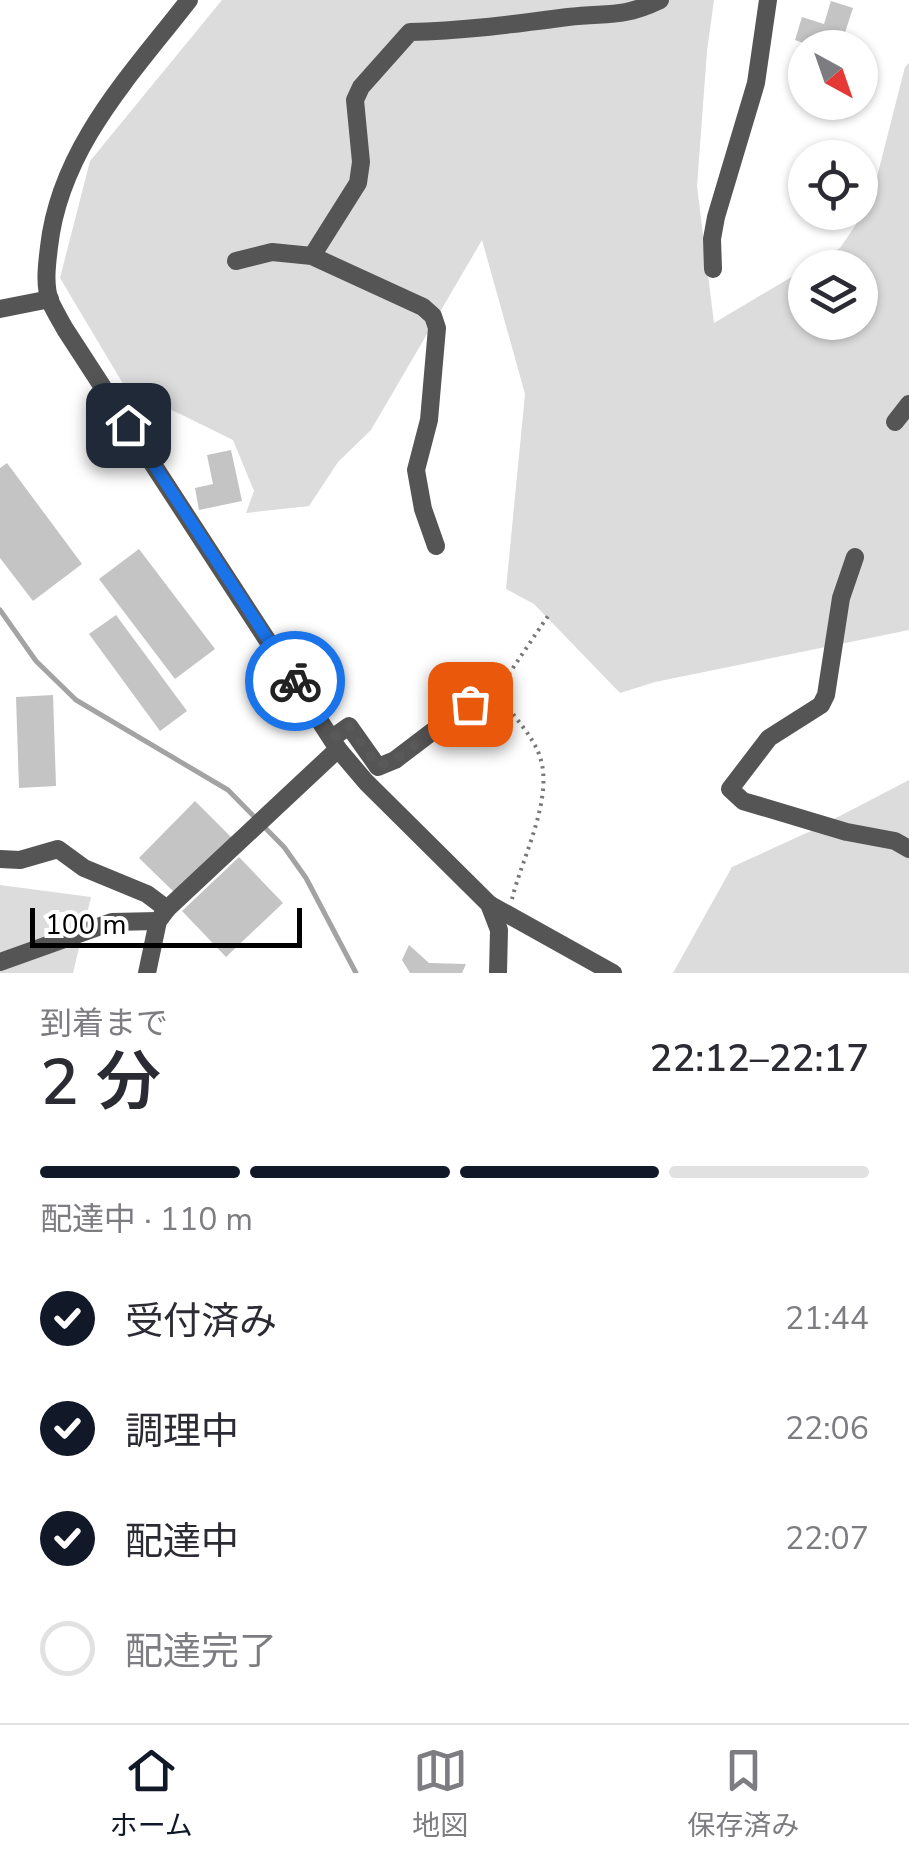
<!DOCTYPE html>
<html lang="ja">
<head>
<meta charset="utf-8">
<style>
	body { margin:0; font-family:"Nunito Sans","Noto Sans JP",sans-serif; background:#f2f2f3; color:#2b2b33; height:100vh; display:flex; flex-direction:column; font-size:38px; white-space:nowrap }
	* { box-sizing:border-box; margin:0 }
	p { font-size:32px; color:#7c7c81 }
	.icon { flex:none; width:55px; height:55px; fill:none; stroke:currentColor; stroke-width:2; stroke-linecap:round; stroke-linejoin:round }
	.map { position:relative; height:973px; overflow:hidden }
	.sheet { display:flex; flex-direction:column; background:#fff; flex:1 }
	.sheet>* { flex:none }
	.needle { width:65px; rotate:140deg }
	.buttons { position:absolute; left:788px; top:30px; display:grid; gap:20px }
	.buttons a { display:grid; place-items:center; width:90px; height:90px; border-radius:50%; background:#fff; box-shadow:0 2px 8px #0004; font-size:50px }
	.scale { position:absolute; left:30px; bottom:25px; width:272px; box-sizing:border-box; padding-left:10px; border:5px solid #000; border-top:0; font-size:28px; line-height:35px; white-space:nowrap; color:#000; -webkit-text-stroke:8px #fff; paint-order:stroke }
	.pin { position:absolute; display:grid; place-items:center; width:85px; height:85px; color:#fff; margin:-42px; border-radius:20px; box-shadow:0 5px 15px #0006 }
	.courier { position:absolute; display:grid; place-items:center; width:100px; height:100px; margin:-50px; border:8px solid #1a73e8; border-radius:50%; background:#fff; color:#222; box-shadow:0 2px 12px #0007 }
	.headline em { font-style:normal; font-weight:600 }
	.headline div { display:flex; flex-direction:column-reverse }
	.headline { display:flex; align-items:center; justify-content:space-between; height:170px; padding:0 40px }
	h1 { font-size:65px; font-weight:600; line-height:75px }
	.bar { display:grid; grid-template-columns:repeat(4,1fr); gap:15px 10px; align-content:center; height:120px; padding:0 40px }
	.bar i { height:12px; border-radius:8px; background:#e1e1e2 }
	.bar .active { background:#111827 }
	.bar p { grid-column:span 4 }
	ol { padding:0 40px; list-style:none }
	li { display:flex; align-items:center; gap:30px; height:110px }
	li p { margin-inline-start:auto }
	li .icon { padding:10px; border-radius:50%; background:#111827; color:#fff; stroke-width:4 }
	li:last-child { color:#7c7c81 }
	li i { width:55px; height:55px; border:5px solid #e1e1e2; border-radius:50% }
	.tab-bar { display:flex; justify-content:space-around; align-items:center; height:140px; border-top:2px solid #e1e1e2; background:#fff; font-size:28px; color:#7c7c81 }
	.tab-bar a { display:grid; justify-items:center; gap:5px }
	.tab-bar .active { color:#111827 }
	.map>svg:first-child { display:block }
</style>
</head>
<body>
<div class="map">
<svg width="909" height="973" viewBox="0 0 909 973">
	<rect width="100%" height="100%" fill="#fff"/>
	<g fill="#dcdcdc">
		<polygon points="222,0 714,0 707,51 697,186 714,323 805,269 805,322 860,322 860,268 808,267 840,248 870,204 905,67 909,63 909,630 655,682 620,693 534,604 506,589 525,394 482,240 371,430 338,462 309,506 246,513 254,491 233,440 125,387 60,278 90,161"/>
		<polygon points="909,780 909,973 673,973 732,867 813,830"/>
		<polygon points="0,885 91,897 73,973 0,973"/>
	</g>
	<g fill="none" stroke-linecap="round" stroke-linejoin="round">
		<polyline stroke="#a3a3a3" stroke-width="5" points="0,610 36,661 76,700 228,790 284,847 306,878 356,973"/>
	</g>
	<g fill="#c4c4c4">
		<polygon points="831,1 853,8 840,48 817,48 795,40 802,17 824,24"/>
		<polygon points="231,450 242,501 199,510 195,488 213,484 207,455"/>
		<polygon points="7,463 82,564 33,601 0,558 0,468"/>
		<polygon points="139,549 215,649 175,679 99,579"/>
		<polygon points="116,615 187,711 160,731 89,634"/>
		<polygon points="53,695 56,786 19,788 16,697"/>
		<polygon points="195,801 232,838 176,894 139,858"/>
		<polygon points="239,857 283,903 226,957 182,911"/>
		<polygon points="409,945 429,963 466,964 462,973 410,973 402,960"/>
	</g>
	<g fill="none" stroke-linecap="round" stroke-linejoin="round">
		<path stroke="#777" stroke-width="4" stroke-dasharray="2.5 5" stroke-linecap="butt" d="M512,899c10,-41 42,-101 28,-142 -7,-22 -30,-45 -44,-64l54,-80"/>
		<g stroke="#555" stroke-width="18">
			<path d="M189,0c-59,76 -129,148 -140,247 -2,17 -5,37 1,54 4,9 10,19 15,28l273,420 28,33 123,122 10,26 -1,43"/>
			<path d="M312,256l46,-73 3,-21 -6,-62 6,-13 49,-55c53,-1 104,-8 158,-15 39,-5 52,2 92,-17"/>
			<polyline points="236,261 272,252 312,256 423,307 433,316 437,328 429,420 416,470 423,509 436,546"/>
			<polyline points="713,269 712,239 716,217 756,83 768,0"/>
			<polyline points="0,309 50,299"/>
			<polyline points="895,422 909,404"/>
			<polyline points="855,557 841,598 826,695 821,705 769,738 730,789 743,801 847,832 895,841 909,849"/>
			<polyline points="332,738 349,726 378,767 395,760 470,703"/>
			<polyline points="0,859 20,860 58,849 84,868 147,894 167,909"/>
			<polyline points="489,904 613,973"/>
			<polyline points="0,962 112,922 158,921"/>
			<polyline points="147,973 158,921 167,909 338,749"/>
		</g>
	</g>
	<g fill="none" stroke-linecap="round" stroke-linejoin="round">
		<polyline stroke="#595959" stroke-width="10" stroke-dasharray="0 18" points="295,681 332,738 349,726 378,766 395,760 470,704"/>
		<polyline stroke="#1a73e8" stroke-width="12" points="128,425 295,681"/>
	</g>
</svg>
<div class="buttons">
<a><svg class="needle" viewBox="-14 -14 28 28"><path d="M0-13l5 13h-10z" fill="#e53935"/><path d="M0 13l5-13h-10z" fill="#7c7c81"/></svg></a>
<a><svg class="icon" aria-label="locate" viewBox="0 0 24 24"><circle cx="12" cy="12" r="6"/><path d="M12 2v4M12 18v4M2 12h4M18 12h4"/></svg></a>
<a><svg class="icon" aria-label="layers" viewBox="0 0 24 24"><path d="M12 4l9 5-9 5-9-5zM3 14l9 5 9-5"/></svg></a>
</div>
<div class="scale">100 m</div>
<div class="pin" style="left:470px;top:704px;background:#ea580c"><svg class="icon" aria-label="bag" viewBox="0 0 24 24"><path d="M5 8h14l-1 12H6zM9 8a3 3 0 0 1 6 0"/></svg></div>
<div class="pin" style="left:128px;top:425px;background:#1f2937"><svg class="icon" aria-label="home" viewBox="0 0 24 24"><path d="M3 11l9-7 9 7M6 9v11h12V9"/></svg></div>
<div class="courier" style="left:295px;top:681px"><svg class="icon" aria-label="bike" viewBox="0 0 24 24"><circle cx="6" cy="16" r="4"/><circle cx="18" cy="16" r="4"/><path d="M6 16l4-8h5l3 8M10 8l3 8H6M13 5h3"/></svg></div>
</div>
<section class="sheet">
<div class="headline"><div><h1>2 分</h1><p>到着まで</p></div><em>22:12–22:17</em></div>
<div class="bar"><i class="active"></i><i class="active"></i><i class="active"></i><i></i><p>配達中 · 110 m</p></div>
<ol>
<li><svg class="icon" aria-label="check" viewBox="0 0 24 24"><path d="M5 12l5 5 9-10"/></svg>受付済み<p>21:44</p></li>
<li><svg class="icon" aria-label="check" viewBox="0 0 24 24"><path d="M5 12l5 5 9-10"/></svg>調理中<p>22:06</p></li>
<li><svg class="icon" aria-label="check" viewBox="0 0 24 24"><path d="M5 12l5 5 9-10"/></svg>配達中<p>22:07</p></li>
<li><i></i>配達完了</li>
</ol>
</section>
<nav class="tab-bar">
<a class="active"><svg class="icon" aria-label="home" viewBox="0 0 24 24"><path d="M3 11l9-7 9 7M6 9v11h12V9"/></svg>ホーム</a>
<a><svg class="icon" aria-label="map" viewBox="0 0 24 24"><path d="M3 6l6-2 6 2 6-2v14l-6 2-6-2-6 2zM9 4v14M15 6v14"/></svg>地図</a>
<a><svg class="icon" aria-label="saved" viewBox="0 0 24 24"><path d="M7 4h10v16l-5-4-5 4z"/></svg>保存済み</a>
</nav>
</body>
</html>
